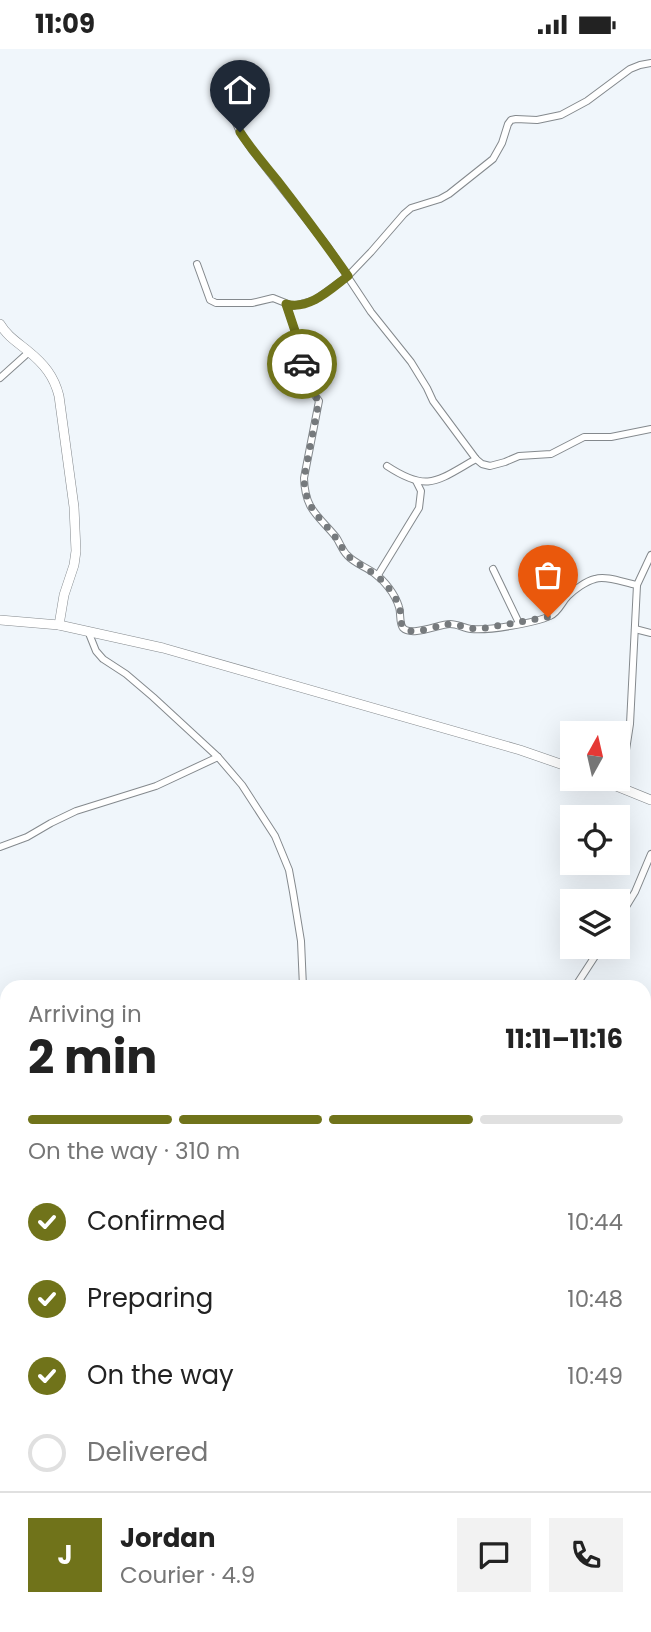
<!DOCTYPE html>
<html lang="en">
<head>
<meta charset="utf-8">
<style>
	body { margin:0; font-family:Poppins,sans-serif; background:#f2f2f2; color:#222; height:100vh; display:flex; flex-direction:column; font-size:26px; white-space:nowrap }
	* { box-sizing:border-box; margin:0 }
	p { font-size:23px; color:#767676 }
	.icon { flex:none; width:38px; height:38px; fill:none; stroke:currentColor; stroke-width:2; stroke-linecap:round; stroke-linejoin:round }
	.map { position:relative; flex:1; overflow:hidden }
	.details { position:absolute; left:0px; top:931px; width:651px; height:653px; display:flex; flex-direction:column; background:#fff; border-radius:21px 21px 0 0; box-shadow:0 7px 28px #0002 }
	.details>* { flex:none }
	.needle { width:46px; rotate:8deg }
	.tools { position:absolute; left:560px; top:672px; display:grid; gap:14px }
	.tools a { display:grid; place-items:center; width:70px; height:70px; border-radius:0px; background:#fff; box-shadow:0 7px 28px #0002; font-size:35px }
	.pin { position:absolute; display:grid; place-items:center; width:60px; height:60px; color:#fff; margin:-72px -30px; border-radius:50% 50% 50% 0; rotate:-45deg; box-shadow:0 0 7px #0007 }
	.pin .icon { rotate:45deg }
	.courier { position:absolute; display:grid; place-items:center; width:70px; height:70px; margin:-35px; border:5px solid #70731a; border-radius:50%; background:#fff; color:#222; box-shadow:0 2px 9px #0007 }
	.head em { font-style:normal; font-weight:700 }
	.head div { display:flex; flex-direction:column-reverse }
	.head { display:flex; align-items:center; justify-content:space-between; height:119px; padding:0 28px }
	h1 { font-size:46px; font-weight:700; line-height:52px }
	.bar { display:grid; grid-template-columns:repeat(4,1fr); gap:10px 7px; align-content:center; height:84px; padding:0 28px }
	.bar i { height:9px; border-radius:5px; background:#e0e0e0 }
	.bar .selected { background:#70731a }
	.bar p { grid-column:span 4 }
	.line { display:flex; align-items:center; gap:18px; padding:0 28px; border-top:2px solid #e0e0e0 }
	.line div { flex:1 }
	.round { display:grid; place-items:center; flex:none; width:74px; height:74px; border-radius:0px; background:#f2f2f2 }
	ol { padding:0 28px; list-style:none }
	li { display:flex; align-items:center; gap:21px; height:77px }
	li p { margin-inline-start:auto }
	li .icon { padding:7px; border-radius:50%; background:#70731a; color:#fff; stroke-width:4 }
	li:last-child { color:#767676 }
	li i { width:38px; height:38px; border:4px solid #e0e0e0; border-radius:50% }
	.status { display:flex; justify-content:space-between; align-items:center; height:49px; padding:0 35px; background:#fff; direction:ltr }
	.status svg { height:19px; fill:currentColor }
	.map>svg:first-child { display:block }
</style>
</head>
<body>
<div class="status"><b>11:09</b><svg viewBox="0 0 49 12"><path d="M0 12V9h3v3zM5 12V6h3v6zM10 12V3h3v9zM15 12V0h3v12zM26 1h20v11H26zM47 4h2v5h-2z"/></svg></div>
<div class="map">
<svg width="651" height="1583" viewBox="0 0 651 1583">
	<rect width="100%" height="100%" fill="#f0f6fb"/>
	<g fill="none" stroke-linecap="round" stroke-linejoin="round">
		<g stroke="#84898d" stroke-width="8">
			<g id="street">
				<polyline points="230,61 240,83 252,101 328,198 371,263 411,313 427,339 433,352 476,410 482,415 490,417 505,413 519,407 551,405 584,388 611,388 651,380"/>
				<polyline points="197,215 210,251 216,254 252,254 273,249 293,257 315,251 348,227 371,203 404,165 411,159 440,150 449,145 493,110 502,94 508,75 511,71 516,70 537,71 561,66 587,52 630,20 640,16 651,14"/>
				<path d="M286,255l10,30 8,46 15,21 -15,77c1,32 14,37 32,59 4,6 6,13 11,18 7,8 19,12 27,18 11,8 21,21 25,34 2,6 0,16 4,21 9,9 36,-4 47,-4 7,0 14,4 21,5 17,2 64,-6 79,-13 9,-4 11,-13 18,-20 6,-6 18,-15 27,-17 11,-4 30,4 42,6"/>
				<polyline points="0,329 29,303"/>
				<path d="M387,417c41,27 50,15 89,-7"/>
				<polyline points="493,520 519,574"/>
				<polyline points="378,526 419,459 421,442 416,432"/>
				<polyline points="635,580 651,584"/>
				<polyline points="88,582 96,602 103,610 126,625 153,648 218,708 242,736 275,787 289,821 293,843 301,892 303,938"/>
				<polyline points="618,728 626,701 630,675 637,536 651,506"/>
				<polyline points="0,798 27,788 51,774 76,762 156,737 218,708"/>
				<polyline points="618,871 635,843 651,805"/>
				<polyline points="575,938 601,898"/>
				<polyline points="0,1105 7,1107"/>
				<polyline points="644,1162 651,1172"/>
				<polyline points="0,1275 7,1274"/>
				<polyline points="0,1311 7,1319"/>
				<polyline points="644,1451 651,1433"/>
				<polyline points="0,1570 7,1570"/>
				<polyline points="210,1577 213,1583"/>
				<polyline points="385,1577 482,1583"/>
				<polyline points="489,1583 549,1577"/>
			</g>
		</g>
		<g stroke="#84898d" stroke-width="10">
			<g id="secondary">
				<path d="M0,275c7,12 17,18 28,27 16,13 26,25 31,45l15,111 2,44 -2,14 -10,30 -5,30"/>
				<polyline points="0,571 59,576 163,599 520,701 572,719"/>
				<polyline points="599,730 651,751"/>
			</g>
		</g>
		<use href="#street" stroke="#fff" stroke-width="6"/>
		<use href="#secondary" stroke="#fff" stroke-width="9"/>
	</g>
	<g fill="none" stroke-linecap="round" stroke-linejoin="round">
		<path stroke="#767a7d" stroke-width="7" stroke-dasharray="0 12.6" d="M302,315l2,16 15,21 -15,77c1,32 16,38 32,60 5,6 7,13 12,18 13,11 28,16 39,30 5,6 11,15 13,23 1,7 -1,16 6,20 9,6 27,-2 36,-4 13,-3 25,4 38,4l68,-12"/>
		<path stroke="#70731a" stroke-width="9" d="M240,83c11,17 24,32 37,48 24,31 48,63 71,96 -16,12 -39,35 -62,28l10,30 6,30"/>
	</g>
</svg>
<div class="tools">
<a><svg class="needle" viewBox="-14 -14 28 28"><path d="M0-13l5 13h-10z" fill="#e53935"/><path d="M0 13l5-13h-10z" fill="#767676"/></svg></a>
<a><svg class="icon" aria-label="locate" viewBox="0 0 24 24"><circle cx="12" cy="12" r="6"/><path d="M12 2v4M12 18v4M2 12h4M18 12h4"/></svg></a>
<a><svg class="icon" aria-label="layers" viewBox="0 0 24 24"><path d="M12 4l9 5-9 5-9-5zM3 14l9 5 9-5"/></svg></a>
</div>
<div class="pin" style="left:548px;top:568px;background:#ea580c"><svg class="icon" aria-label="bag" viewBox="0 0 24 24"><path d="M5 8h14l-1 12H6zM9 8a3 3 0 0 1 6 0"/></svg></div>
<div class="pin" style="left:240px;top:83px;background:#1f2937"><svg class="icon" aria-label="home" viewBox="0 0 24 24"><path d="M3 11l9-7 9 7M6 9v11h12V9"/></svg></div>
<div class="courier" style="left:302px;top:315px"><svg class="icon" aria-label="car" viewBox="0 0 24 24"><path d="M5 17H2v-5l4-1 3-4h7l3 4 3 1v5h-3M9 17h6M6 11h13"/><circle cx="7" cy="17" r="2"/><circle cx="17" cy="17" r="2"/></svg></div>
<section class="details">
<div class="head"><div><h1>2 min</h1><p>Arriving in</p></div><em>11:11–11:16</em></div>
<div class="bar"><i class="selected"></i><i class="selected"></i><i class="selected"></i><i></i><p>On the way · 310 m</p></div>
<ol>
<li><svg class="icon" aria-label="check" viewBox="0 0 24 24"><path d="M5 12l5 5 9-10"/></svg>Confirmed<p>10:44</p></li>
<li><svg class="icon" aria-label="check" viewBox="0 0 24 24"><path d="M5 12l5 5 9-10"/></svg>Preparing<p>10:48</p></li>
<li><svg class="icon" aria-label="check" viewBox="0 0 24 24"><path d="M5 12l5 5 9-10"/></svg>On the way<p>10:49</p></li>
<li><i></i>Delivered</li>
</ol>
<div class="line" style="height:126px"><b class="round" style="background:#70731a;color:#fff">J</b><div><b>Jordan</b><p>Courier · 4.9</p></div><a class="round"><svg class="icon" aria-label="chat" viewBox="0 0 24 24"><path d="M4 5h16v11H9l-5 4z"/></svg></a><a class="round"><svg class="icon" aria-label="phone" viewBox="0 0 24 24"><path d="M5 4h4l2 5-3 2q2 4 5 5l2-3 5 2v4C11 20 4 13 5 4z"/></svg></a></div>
</section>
</div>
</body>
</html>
